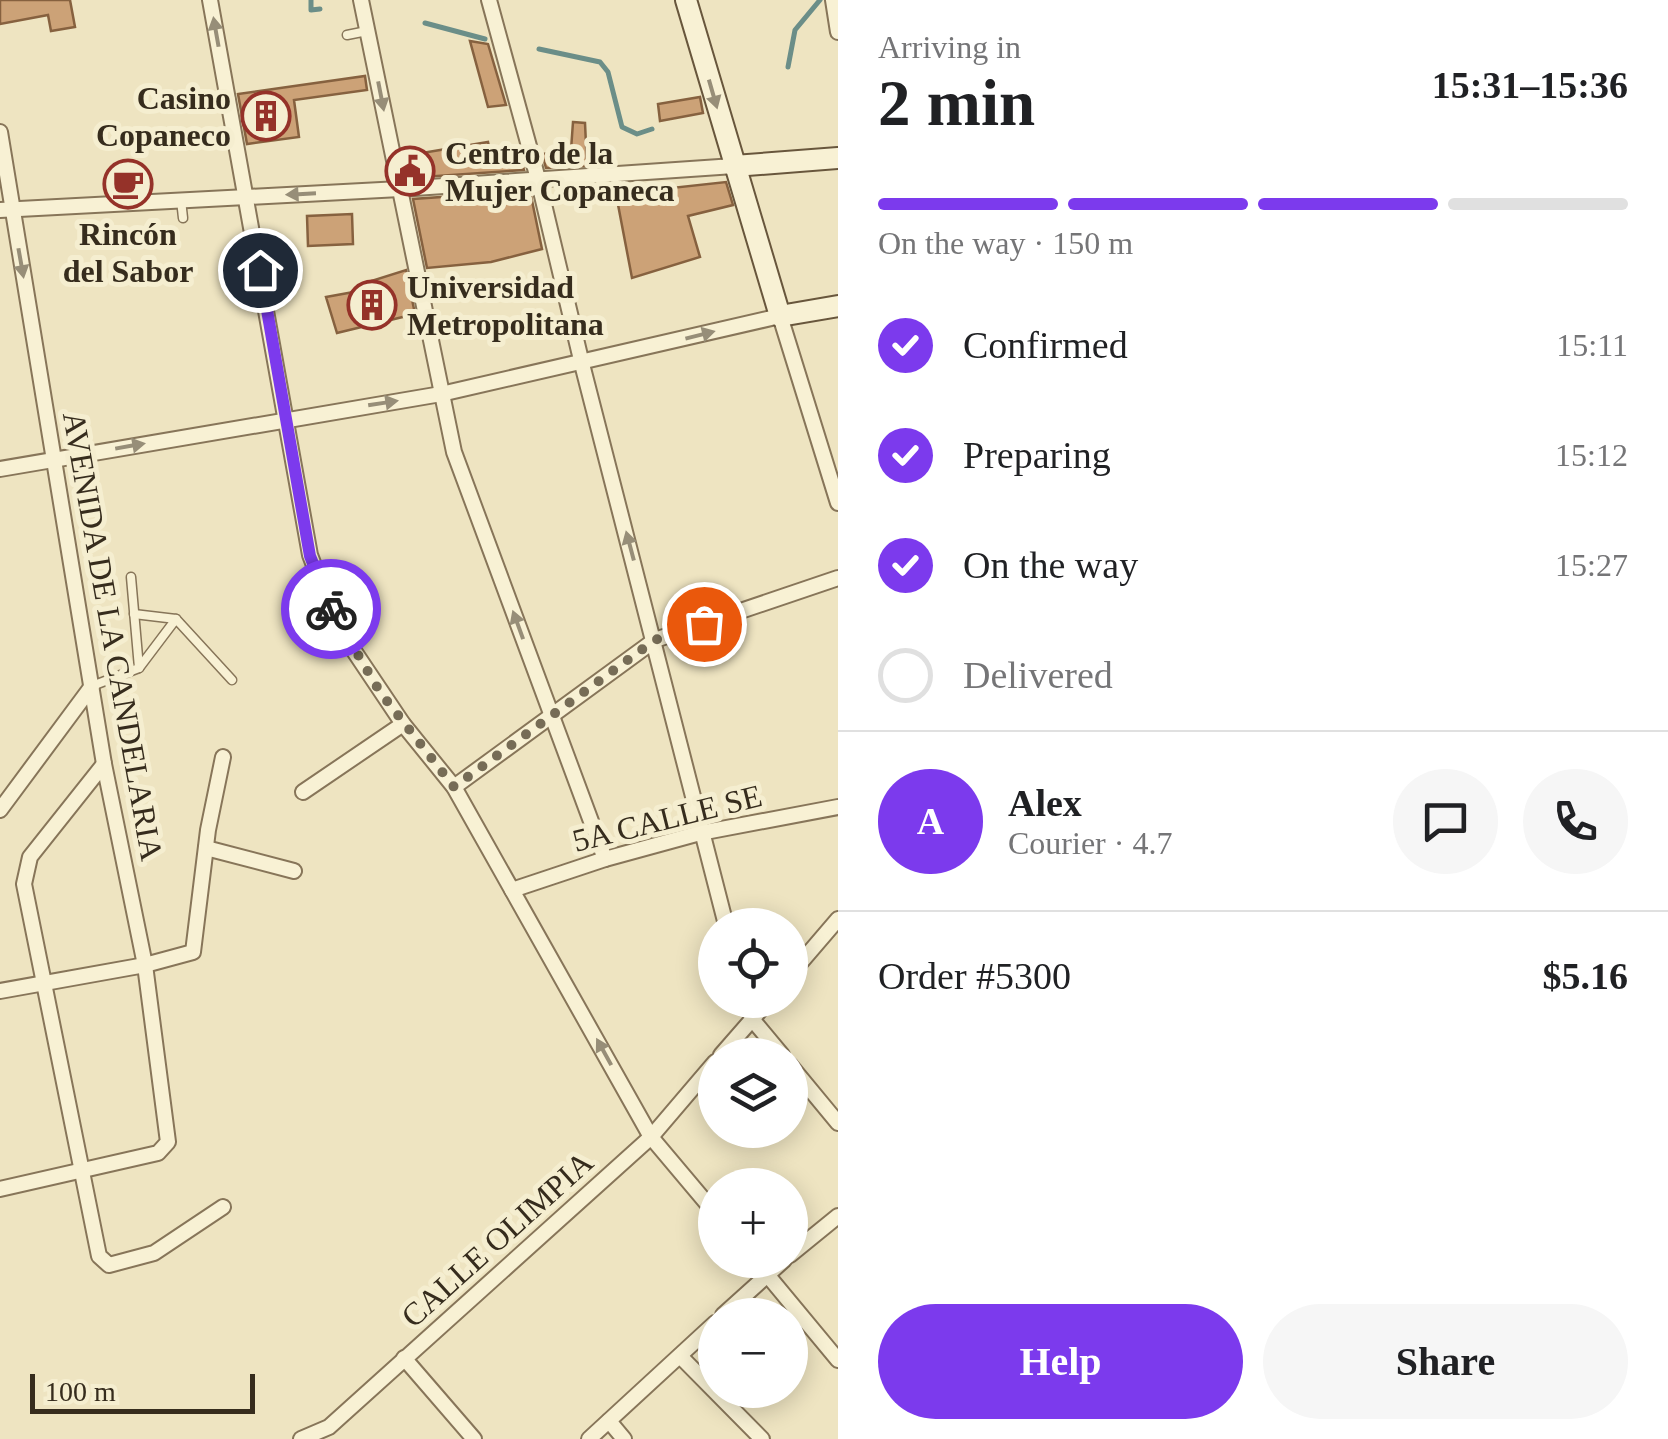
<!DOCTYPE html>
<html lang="en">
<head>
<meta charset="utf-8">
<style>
	body { margin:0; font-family:"Times New Roman",serif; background:#f6f6f6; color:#202124; height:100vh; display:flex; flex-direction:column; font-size:38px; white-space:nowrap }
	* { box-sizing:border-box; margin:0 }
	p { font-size:32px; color:#757577 }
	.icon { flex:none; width:55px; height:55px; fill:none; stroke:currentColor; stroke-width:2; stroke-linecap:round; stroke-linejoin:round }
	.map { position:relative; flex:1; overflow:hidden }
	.sheet { display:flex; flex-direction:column; background:#fff; width:830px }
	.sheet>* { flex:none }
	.fabs { position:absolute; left:698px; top:908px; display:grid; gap:20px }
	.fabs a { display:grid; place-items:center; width:110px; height:110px; border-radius:50%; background:#fff; box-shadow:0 5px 25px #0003; font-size:50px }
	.scale { position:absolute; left:30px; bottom:25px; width:225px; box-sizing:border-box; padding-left:10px; border:5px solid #362c1d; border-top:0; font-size:28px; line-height:35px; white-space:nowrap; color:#362c1d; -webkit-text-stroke:8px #f5eed0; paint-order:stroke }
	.pin { position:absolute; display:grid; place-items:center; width:85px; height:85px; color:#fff; margin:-42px; border:5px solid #fff; border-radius:50%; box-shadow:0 2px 10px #0007 }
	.courier { position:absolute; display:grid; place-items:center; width:100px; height:100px; margin:-50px; border:8px solid #7c3aed; border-radius:50%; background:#fff; color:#222; box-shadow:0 2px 12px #0007 }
	.head em { font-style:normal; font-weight:700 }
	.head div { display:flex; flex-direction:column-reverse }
	.head { display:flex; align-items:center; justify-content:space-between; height:170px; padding:0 40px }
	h1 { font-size:65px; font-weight:700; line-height:75px }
	.bar { display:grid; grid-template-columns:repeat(4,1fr); gap:15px 10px; align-content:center; height:120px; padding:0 40px }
	.bar i { height:12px; border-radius:8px; background:#e0e0e0 }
	.bar .on { background:#7c3aed }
	.bar p { grid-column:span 4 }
	.line { display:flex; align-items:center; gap:25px; padding:0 40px; border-top:2px solid #e0e0e0 }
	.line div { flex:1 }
	.round { display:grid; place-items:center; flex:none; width:105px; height:105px; border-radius:52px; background:#f6f6f6 }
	ol { padding:0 40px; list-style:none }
	li { display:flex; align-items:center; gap:30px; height:110px }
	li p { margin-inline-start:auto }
	li .icon { padding:10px; border-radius:50%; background:#7c3aed; color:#fff; stroke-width:4 }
	li:last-child { color:#757577 }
	li i { width:55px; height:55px; border:5px solid #e0e0e0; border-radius:50% }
	.cta { display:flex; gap:20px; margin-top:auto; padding:20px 40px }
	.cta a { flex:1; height:115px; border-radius:60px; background:#7c3aed; color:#fff; font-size:40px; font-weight:700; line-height:115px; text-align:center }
	.cta a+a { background:#f6f6f6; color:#202124 }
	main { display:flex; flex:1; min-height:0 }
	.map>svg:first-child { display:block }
</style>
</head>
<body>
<main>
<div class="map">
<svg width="838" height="1439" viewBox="0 0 838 1439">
	<rect width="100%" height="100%" fill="#eee4c1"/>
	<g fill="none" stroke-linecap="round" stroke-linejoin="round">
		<g stroke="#6b8e88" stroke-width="5">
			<polyline points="311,0 311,10 320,9"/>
			<polyline points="425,23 485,39"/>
			<polyline points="539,49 600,62 608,72 622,127 637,134 652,129"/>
			<polyline points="788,67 795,30 820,0"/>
		</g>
	</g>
	<g fill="#cca277" stroke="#86613f" stroke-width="2.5">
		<polygon points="0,0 70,0 75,27 51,31 48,15 0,24"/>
		<polygon points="470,41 488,44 506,105 488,107"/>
		<polygon points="365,76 367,90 294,100 299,137 247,144 238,94"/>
		<polygon points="700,97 703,113 660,121 658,104"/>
		<polygon points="573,122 585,123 587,166 546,168 542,154 571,150"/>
		<polygon points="488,142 491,156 518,148 524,170 408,178 404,156"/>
		<polygon points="726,182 733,205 688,216 700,257 632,278 616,194"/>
		<polygon points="530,191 542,249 491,262 427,268 413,199"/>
		<polygon points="352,214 353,244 308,246 307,216"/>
		<polygon points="406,270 415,314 337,333 326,297 370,289 368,282"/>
	</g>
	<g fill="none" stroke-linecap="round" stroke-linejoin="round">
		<g stroke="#877559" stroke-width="11">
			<g id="lane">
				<polyline points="347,35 367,31"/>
				<polyline points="181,200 183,218"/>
				<polyline points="244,272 259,270"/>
				<polyline points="131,577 139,668"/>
				<polyline points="134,614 176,619"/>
				<polyline points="92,686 139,668 176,619 232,680"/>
			</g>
		</g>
		<g stroke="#877559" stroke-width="18">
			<g id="street">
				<polyline points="210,0 310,555 330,607 350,645 403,724 454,787 651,1137 715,1213"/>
				<polyline points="361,0 454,452 605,859"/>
				<polyline points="489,0 538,179 582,364 726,925"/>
				<polyline points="833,0 838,32"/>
				<polyline points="0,132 104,764 145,965 168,1142 158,1153 0,1189"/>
				<polyline points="0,210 400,189 734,166"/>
				<polyline points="0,469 441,394 780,316 838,503"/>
				<polyline points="104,764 30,857 24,884 99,1256 109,1265 154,1253 223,1207"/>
				<polyline points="454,787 655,640 838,578"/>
				<polyline points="303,792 403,724"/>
				<polyline points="0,810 92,686"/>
				<polyline points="206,848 294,871"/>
				<polyline points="512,890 605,859 700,833 838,807"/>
				<polyline points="790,975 838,919"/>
				<polyline points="0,991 145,965 193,952 208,830 223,757"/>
				<polyline points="747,1000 752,1019 782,1055"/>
				<polyline points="721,1055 769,1000"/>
				<polyline points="790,1065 838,1123"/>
				<polyline points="790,1255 838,1216"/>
				<polyline points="755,1260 838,1360"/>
				<polyline points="723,1315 784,1260"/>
				<polyline points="680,1356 762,1439"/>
				<polyline points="404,1358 474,1439"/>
				<polyline points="609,1421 624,1439"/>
				<polyline points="301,1439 329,1427 651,1137 715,1062"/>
				<polyline points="589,1439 715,1323"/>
			</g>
		</g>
		<g stroke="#68563c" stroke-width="24">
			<g id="secondary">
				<polyline points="686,0 780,316 838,306"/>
				<polyline points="734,166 838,158"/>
			</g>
		</g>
		<use href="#lane" stroke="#f8f1d4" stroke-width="8"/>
		<use href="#street" stroke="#f8f1d4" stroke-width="14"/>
		<use href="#secondary" stroke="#f8f1d4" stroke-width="20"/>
	</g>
	<defs><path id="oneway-solid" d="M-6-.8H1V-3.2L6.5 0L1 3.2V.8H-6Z" transform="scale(2.5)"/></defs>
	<g fill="#978e78">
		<use href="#oneway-solid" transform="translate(216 32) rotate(-100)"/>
		<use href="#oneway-solid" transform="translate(713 94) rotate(74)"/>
		<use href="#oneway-solid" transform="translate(381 96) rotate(79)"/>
		<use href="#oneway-solid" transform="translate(301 194) rotate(177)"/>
		<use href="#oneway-solid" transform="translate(21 263) rotate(80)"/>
		<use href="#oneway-solid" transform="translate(700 335) rotate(-14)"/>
		<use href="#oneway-solid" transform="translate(383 403) rotate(-9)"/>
		<use href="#oneway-solid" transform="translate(130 446) rotate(-10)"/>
		<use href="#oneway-solid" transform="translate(630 546) rotate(-105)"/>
		<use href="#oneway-solid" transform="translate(518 625) rotate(-110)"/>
		<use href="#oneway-solid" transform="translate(604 1052) rotate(-119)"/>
	</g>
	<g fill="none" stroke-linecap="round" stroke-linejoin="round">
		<polyline stroke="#766c56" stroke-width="10" stroke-dasharray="0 18" points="331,609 380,692 454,787 655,640 704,624"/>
		<polyline stroke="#7c3aed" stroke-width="12" points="260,270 310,556 331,609"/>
	</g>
	<defs>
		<g id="building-ring" transform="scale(2.5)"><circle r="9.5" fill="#f5eed0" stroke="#953229" stroke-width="1.5"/><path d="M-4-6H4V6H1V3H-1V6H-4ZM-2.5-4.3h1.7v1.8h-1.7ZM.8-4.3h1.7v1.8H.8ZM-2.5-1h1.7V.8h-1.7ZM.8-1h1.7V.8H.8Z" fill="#953229"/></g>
		<g id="civic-ring" transform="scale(2.5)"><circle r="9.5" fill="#f5eed0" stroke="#953229" stroke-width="1.5"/><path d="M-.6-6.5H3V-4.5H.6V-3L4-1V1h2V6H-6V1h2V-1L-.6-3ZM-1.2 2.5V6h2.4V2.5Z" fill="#953229"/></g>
		<g id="cafe-ring" transform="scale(2.5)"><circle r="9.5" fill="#f5eed0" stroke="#953229" stroke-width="1.5"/><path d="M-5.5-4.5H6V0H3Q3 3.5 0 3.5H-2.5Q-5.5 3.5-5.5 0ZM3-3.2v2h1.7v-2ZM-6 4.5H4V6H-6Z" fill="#953229"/></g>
	</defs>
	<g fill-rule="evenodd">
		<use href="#building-ring" x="266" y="116"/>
		<use href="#civic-ring" x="410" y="171"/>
		<use href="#cafe-ring" x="128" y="184"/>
		<use href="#building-ring" x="372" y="305"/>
	</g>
	<g text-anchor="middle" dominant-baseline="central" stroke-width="10" stroke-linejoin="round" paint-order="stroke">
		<g font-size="32" font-weight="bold" fill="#362c1d" stroke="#f5eed0" text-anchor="start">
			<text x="231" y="98" text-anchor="end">Casino<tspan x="231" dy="37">Copaneco</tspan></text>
			<text x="445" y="153">Centro de la<tspan x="445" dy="37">Mujer Copaneca</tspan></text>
			<text x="128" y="234" text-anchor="middle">Rincón<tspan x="128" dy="37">del Sabor</tspan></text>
			<text x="407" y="287">Universidad<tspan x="407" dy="37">Metropolitana</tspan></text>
		</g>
		<g font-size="32" fill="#362c1d" stroke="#f5eed0">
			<text transform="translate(113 636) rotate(80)">AVENIDA DE LA CANDELARIA</text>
			<text transform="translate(667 818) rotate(-14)">5A CALLE SE</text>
			<text transform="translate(497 1239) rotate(-42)">CALLE OLIMPIA</text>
		</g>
	</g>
</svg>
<div class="fabs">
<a><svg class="icon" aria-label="locate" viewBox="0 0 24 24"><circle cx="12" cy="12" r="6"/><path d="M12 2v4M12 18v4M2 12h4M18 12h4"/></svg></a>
<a><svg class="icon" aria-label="layers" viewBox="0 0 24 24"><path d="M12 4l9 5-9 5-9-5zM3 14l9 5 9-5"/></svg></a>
<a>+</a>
<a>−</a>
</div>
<div class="scale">100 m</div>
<div class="pin" style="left:704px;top:624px;background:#ea580c"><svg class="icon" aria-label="bag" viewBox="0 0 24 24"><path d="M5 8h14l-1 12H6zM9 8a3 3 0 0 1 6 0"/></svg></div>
<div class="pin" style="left:260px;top:270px;background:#1f2937"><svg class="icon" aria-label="home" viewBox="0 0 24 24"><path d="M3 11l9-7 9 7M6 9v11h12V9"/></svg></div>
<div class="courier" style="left:331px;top:609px"><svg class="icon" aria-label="bike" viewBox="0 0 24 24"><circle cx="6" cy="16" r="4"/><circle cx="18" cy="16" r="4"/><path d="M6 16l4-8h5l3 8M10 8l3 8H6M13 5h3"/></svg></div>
</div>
<section class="sheet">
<div class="head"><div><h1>2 min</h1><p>Arriving in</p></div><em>15:31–15:36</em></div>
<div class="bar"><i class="on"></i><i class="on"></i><i class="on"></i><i></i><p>On the way · 150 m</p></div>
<ol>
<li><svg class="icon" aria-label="check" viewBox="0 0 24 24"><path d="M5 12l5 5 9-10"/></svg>Confirmed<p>15:11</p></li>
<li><svg class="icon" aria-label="check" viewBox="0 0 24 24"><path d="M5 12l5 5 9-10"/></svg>Preparing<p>15:12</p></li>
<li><svg class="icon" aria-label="check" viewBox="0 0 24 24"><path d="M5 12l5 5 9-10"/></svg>On the way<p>15:27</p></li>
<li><i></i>Delivered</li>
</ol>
<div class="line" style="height:180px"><b class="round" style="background:#7c3aed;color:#fff">A</b><div><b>Alex</b><p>Courier · 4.7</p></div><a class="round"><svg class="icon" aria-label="chat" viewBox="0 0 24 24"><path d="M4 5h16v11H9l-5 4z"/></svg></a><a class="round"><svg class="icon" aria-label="phone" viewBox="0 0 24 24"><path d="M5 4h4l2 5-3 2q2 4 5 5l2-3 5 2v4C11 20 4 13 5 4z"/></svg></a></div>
<div class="line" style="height:130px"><div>Order #5300</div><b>$5.16</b></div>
<div class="cta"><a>Help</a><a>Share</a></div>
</section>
</main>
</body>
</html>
